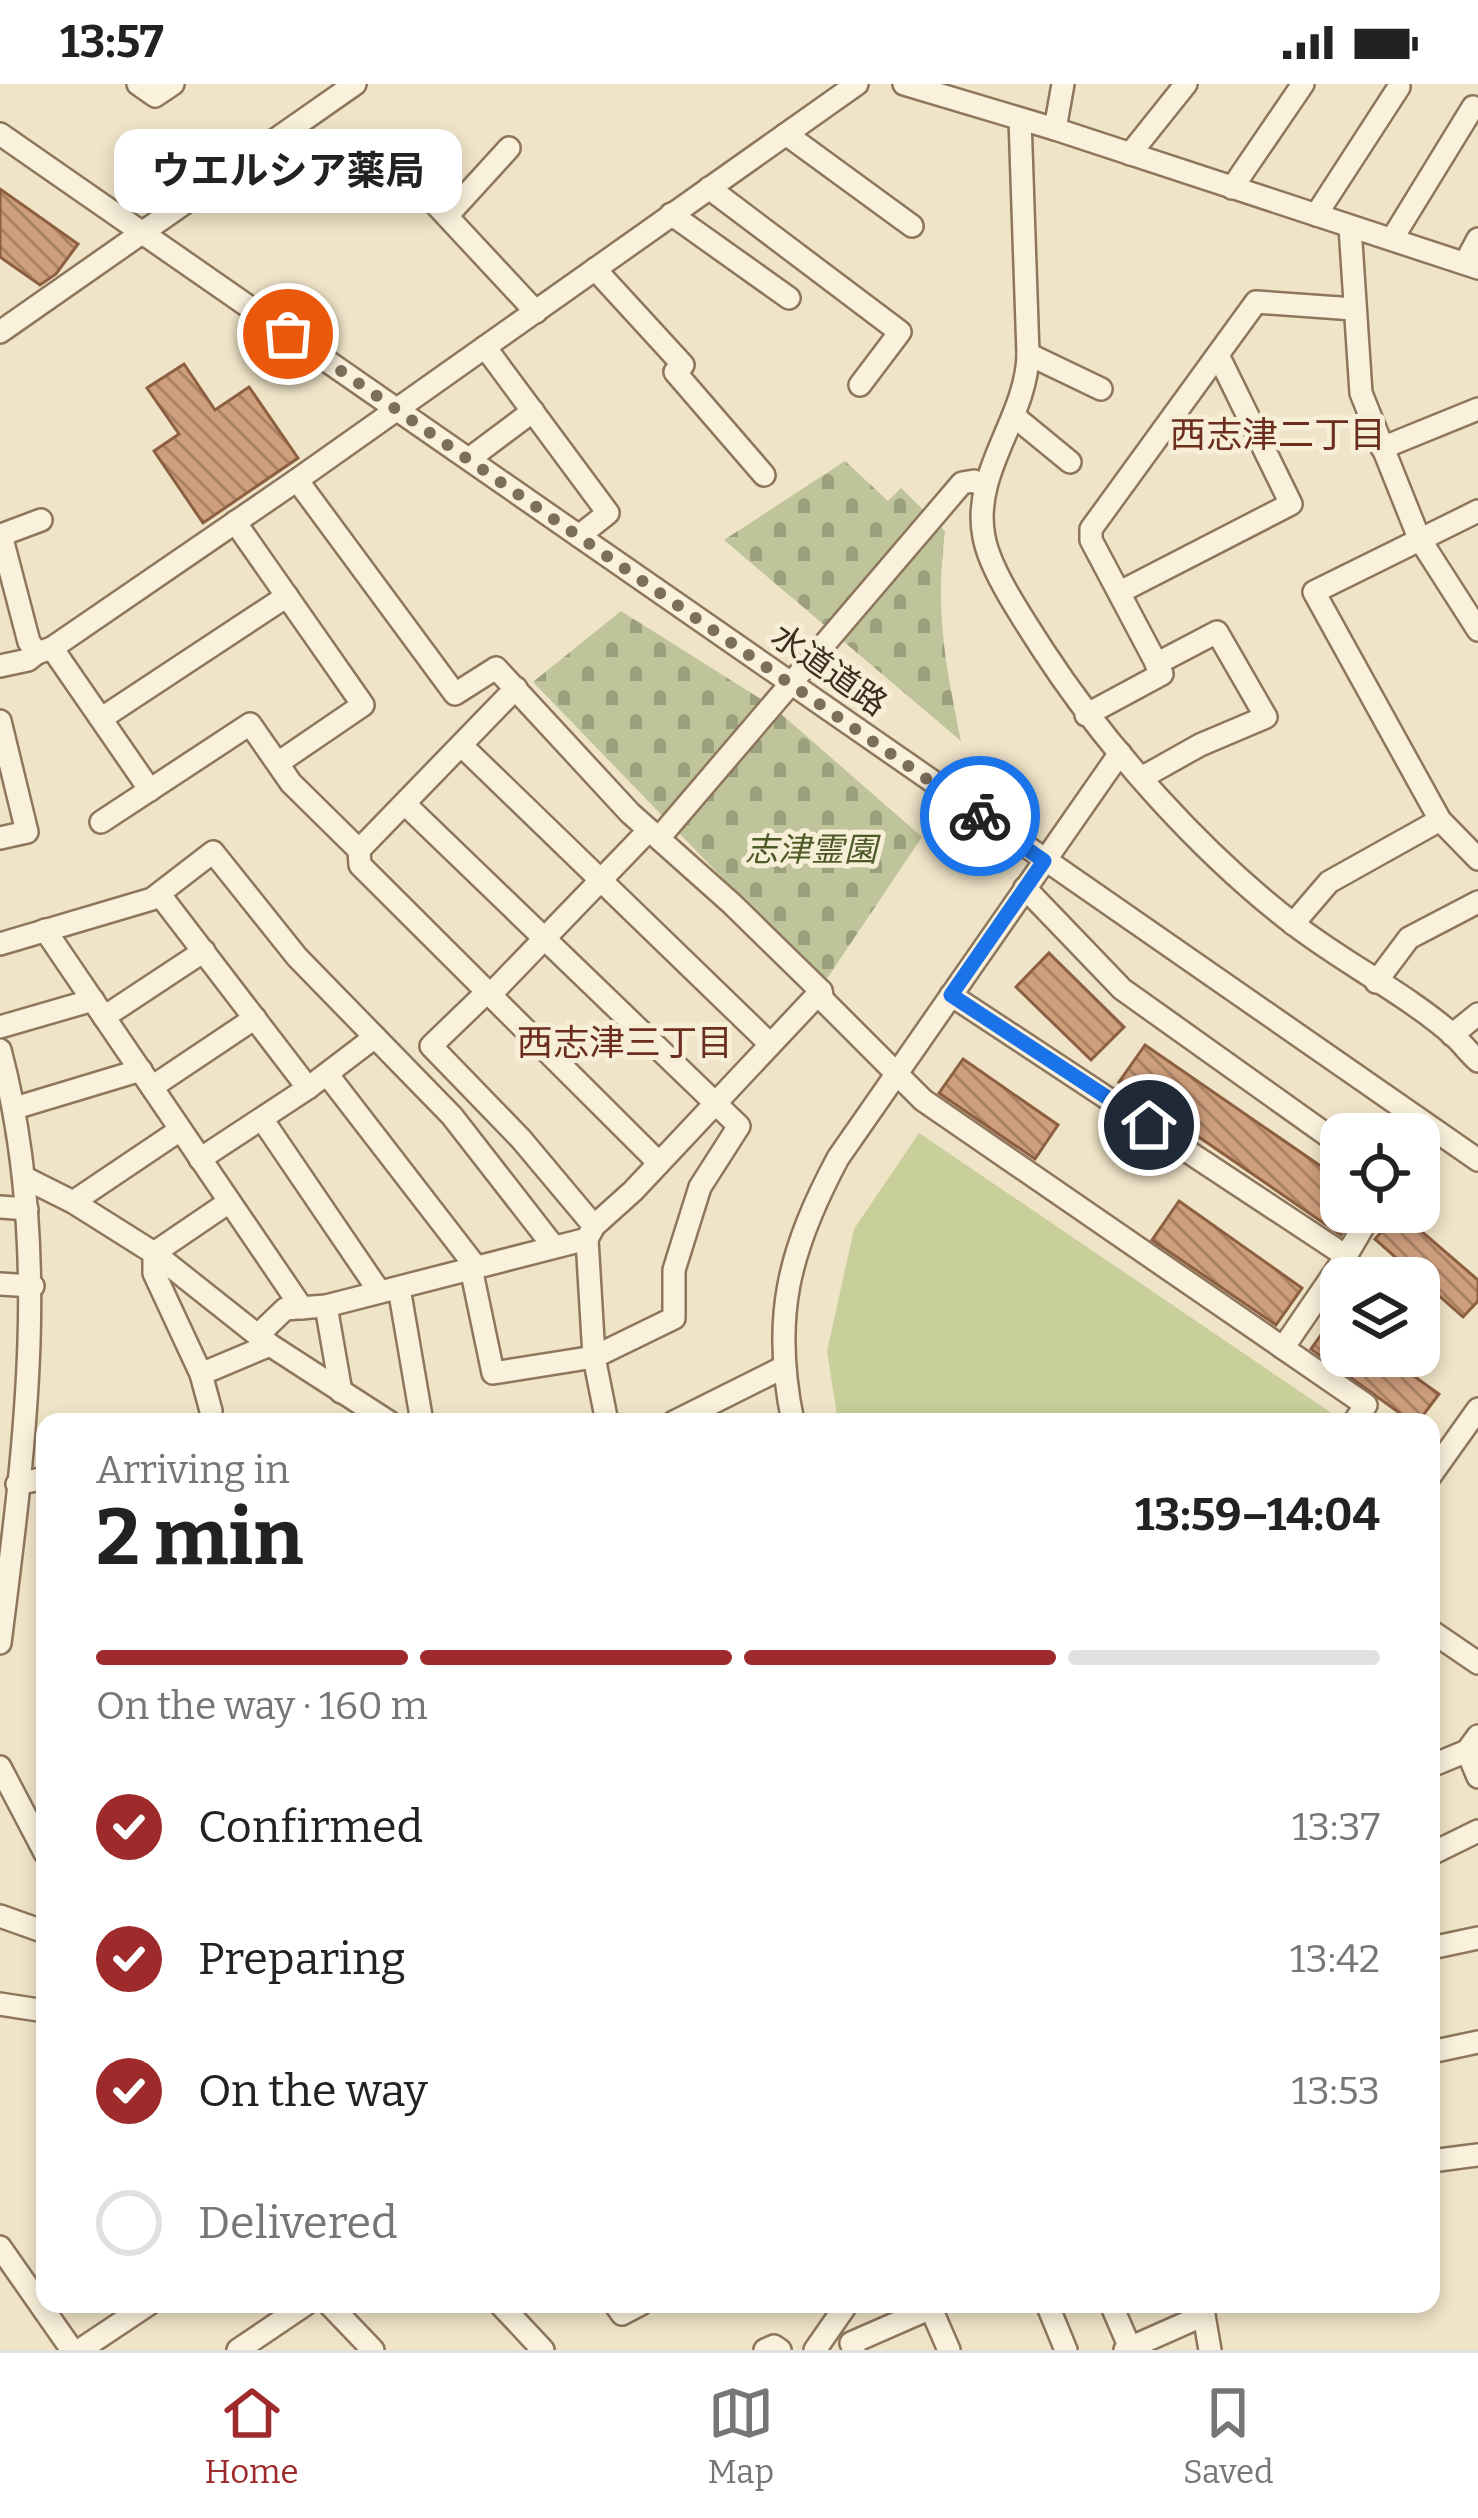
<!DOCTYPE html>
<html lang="en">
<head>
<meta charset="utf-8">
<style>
	body { margin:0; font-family:Bitter,"Noto Sans JP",serif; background:#f2f2f2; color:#222; height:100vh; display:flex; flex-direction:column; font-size:45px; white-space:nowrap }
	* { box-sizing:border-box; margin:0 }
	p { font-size:39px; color:#767676 }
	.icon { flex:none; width:66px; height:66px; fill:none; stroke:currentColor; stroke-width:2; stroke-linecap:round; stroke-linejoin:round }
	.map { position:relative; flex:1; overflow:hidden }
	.sheet { position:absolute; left:36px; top:1329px; width:1404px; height:900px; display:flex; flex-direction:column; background:#fff; border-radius:24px; box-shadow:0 6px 18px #0003 }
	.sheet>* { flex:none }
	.tools { position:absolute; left:1320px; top:1029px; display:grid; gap:24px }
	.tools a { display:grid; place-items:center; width:120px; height:120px; border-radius:24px; background:#fff; box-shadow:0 6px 18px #0003; font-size:60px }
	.pin { position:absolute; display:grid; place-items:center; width:102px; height:102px; color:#fff; margin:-51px; border:6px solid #fff; border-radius:50%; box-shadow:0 3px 12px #0007 }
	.courier { position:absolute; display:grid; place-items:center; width:120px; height:120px; margin:-60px; border:9px solid #1a73e8; border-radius:50%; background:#fff; color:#222; box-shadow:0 3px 15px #0007 }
	.bubble { position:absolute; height:84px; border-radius:24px; background:#fff; box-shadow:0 6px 18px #0003; font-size:39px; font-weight:700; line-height:84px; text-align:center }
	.summary em { font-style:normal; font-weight:700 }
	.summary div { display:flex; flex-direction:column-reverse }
	.summary { display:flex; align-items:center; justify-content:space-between; height:204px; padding:0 60px }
	h1 { font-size:78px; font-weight:700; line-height:90px }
	.bar { display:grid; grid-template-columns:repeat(4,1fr); gap:18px 12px; align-content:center; height:144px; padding:0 60px }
	.bar i { height:15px; border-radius:9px; background:#e0e0e0 }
	.bar .on { background:#9e2a2b }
	.bar p { grid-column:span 4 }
	ol { padding:0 60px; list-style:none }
	li { display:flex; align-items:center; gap:36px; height:132px }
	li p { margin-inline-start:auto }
	li .icon { padding:12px; border-radius:50%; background:#9e2a2b; color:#fff; stroke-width:4 }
	li:last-child { color:#767676 }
	li i { width:66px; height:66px; border:6px solid #e0e0e0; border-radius:50% }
	.status { display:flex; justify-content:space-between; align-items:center; height:84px; padding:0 60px; background:#fff; direction:ltr }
	.status svg { height:33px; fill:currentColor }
	.tabs { display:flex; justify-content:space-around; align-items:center; height:168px; border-top:3px solid #e0e0e0; background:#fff; font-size:33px; color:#767676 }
	.tabs a { display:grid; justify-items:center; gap:6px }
	.tabs .on { color:#9e2a2b }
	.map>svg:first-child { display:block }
</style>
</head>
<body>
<div class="status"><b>13:57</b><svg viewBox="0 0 49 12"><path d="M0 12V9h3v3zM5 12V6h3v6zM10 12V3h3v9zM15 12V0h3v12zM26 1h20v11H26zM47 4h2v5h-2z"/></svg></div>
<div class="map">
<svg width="1478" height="2266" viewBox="0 0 1478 2266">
	<defs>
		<pattern id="cemetery-stones" width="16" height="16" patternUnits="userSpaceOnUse" patternTransform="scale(3)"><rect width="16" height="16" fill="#bfc49a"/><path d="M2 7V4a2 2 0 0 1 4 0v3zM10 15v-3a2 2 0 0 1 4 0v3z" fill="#9ca07d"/></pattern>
		<pattern id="building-back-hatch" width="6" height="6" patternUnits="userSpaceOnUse" patternTransform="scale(3)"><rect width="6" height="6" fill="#cf9f7d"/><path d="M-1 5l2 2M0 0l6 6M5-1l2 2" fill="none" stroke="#a98266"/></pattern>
	</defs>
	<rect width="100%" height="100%" fill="#f0e4c8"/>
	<polygon fill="#c9cf9b" points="919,1049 1342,1336 838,1338 827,1267 854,1145"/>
	<g fill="url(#cemetery-stones)">
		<path d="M845,377l43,40 13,-13 44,43c-10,83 0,130 16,210l-237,-201z"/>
		<polygon points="621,527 772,622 922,753 824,899 533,598"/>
	</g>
	<g fill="url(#building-back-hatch)" stroke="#8d5f41" stroke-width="3">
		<polygon points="0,105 78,160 56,190 40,201 0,173"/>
		<polygon points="184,280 215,326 249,303 298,374 203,439 154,367 179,350 147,304"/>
		<polygon points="1049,869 1124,943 1091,976 1016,903"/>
		<polygon points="1145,961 1341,1096 1341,1128 1355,1128 1341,1151 1119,998"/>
		<polygon points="963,975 1058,1041 1035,1075 939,1009"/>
		<polygon points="1179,1117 1302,1204 1276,1241 1152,1156"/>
		<polygon points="1399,1128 1478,1196 1478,1217 1463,1233 1375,1155"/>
		<polygon points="1341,1223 1341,1272 1386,1272 1439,1310 1418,1338 1412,1338 1311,1265"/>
	</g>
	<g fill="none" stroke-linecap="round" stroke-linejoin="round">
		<g stroke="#8d765c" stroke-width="26">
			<g id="minor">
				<polyline points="138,0 155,12 173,0"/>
				<polyline points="904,0 1055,45 1478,184"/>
				<polyline points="1020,35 1028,270 1101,305"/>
				<polyline points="1055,45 1063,0"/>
				<polyline points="0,50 1478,1076"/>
				<polyline points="786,50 912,142"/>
				<polyline points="1130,70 1186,0"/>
				<polyline points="401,83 536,228"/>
				<polyline points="709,104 900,248 860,301"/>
				<polyline points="1232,104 1303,0"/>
				<polyline points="671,130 789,214"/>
				<polyline points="1316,131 1399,3"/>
				<polyline points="447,132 509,64"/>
				<polyline points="1350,143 1361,309 1419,454 1478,546"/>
				<polyline points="1392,155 1473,23"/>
				<polyline points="1465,179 1478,155"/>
				<polyline points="595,185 683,281 675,288 764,391"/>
				<polyline points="0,248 355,0"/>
				<polyline points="485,263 608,429 579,452"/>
				<path d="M1028,270c-1,64 -57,118 -44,183 6,34 40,83 59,113 64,98 159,204 252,275 49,38 113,70 158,110 9,8 16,18 25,26"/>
				<polyline points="1014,332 1070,378"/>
				<polyline points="1382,364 1478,325"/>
				<polyline points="469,375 533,327"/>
				<polyline points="297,396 455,610 496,584 630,729 731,819 821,907 823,916 923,1016 1366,1321 1354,1338"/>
				<polyline points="1478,427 1314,508 1440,736 1478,775"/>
				<polyline points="41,436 1,451 29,558 37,569 52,564"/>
				<polyline points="235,438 363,621 278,679"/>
				<polyline points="1120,508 1291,420 1218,271"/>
				<polyline points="0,582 28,576 37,569"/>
				<polyline points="1086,631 1162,590 1091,456 1091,445 1256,218 1354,225"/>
				<polyline points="102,634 287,512"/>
				<polyline points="0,637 27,748 0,754"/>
				<polyline points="461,661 770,960"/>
				<polyline points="1143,693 1200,661 1266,633 1217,548 1156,580"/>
				<polyline points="150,706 52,564 297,396 857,0"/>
				<polyline points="406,721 739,1042 700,1103 674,1186 674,1234 594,1273 493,1289 471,1184"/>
				<polyline points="101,738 250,640 291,699 359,766 360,781 659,1079"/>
				<polyline points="659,754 962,399 974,397 985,403"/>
				<polyline points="359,766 516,604"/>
				<polyline points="1025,804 1122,905 1341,1061"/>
				<polyline points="160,811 308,1004"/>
				<polyline points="1293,840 1329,798 1440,736"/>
				<polyline points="45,846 302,1224"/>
				<polyline points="0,860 152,815 213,768 297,873 452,1032 554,1163"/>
				<polyline points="1376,898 1409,854 1478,818"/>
				<polyline points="487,908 431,962 521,1055 594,1142"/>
				<polyline points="490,911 649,746"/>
				<polyline points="951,911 1346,1172 1283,1264"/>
				<polyline points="104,933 204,867"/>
				<polyline points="0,943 93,916"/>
				<polyline points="1452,951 1478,930"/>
				<path d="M0,966c52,195 25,396 0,593"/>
				<polyline points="327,990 476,1183"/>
				<polyline points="152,1003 255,934"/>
				<polyline points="15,1024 141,986"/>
				<polyline points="262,1035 379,1207"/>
				<polyline points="200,1075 308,1004 375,953"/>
				<polyline points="25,1094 73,1118 154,1169 270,1261 389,1338"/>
				<polyline points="73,1118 180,1046"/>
				<polyline points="0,1123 27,1125"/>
				<polyline points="1346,1172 1372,1128"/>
				<polyline points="0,1200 33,1202"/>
				<polyline points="399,1204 422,1338"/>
				<polyline points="326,1222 341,1308"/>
				<polyline points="258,1251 285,1225 326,1222 587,1155"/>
				<polyline points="201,1290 270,1261"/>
				<polyline points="211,1327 201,1290 154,1189 154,1169 229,1118"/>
				<polyline points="607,1338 594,1273 587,1155 594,1142 633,1107 821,907"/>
				<polyline points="674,1338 784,1283"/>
				<path d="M793,1338c-22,-105 -4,-172 45,-264l282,-405"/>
				<polyline points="1431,1391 1478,1325"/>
				<polyline points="17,1400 45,1394"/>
				<polyline points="1431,1547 1478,1579"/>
				<polyline points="1478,1652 1467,1667 1478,1693"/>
				<polyline points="1431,1682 1467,1667"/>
				<polyline points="0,1683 45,1769"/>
				<polyline points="1431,1770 1478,1747"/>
				<polyline points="0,1832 45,1848"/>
				<polyline points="1431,1864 1478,1854"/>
				<polyline points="0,1920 45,1927"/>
				<polyline points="1431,1968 1478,1958"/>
				<polyline points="1431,2077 1478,2071"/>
				<polyline points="0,2163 72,2266"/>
				<polyline points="329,2220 373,2266"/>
				<polyline points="500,2220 543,2266"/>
				<polyline points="615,2220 622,2230 641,2220"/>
				<polyline points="929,2220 949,2266"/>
				<polyline points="1047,2220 1066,2266"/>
				<polyline points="1111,2220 1130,2264"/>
				<polyline points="1202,2220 1210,2266"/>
				<polyline points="80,2266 149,2220"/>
				<polyline points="238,2266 306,2220"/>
				<polyline points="765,2266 774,2262 780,2266"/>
				<polyline points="815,2266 847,2220"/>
				<polyline points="854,2266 851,2259 931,2224"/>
				<polyline points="1125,2266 1204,2231"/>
			</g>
		</g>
		<use href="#minor" stroke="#faf1dc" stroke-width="21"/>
	</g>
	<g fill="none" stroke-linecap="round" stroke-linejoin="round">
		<polyline stroke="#7c6e5b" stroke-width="12" stroke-dasharray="0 21.6" points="288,250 980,732"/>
		<polyline stroke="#1a73e8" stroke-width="15" points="980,732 1044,777 951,911 1149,1041"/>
	</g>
	<g text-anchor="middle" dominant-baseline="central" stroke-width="10" stroke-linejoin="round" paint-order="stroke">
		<g font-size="33" fill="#3d2e20" stroke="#f7eed8">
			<text transform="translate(829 586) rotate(35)">水道道路</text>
		</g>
		<g font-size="33" font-style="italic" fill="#4d5a26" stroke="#f7eed8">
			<text x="811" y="766">志津霊園</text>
		</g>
		<g font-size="36" fill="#6b2e1e" stroke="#f7eed8">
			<text x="1278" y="351">西志津二丁目</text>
			<text x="625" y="959">西志津三丁目</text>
		</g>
	</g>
</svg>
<div class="tools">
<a><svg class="icon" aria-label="locate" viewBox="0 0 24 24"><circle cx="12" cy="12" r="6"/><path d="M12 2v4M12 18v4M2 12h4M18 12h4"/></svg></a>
<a><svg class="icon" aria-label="layers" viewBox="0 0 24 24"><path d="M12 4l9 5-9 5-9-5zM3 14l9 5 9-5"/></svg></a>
</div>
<div class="pin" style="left:288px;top:250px;background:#ea580c"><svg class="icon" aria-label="bag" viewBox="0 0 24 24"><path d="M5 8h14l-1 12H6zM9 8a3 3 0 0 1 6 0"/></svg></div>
<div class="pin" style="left:1149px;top:1041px;background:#1f2937"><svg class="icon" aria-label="home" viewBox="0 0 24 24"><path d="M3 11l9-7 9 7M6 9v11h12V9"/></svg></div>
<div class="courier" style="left:980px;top:732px"><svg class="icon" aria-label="bike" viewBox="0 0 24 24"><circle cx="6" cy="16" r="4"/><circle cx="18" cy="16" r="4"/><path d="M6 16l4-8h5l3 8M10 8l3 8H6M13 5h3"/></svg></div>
<div class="bubble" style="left:114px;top:45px;width:348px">ウエルシア薬局</div>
<section class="sheet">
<div class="summary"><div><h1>2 min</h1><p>Arriving in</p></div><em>13:59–14:04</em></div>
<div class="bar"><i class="on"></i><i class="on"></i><i class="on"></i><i></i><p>On the way · 160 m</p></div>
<ol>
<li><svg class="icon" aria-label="check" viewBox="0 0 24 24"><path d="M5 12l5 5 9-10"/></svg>Confirmed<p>13:37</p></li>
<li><svg class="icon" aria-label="check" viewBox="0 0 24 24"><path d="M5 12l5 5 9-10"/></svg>Preparing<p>13:42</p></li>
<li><svg class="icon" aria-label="check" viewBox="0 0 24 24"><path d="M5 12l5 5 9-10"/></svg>On the way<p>13:53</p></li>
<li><i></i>Delivered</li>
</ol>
</section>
</div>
<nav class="tabs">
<a class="on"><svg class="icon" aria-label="home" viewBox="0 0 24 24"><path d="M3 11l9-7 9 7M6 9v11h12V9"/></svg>Home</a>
<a><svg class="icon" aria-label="map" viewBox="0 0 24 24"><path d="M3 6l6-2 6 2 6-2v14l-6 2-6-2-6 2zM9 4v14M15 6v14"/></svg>Map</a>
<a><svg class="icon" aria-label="saved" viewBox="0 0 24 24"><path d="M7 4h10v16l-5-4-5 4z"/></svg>Saved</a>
</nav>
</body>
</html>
